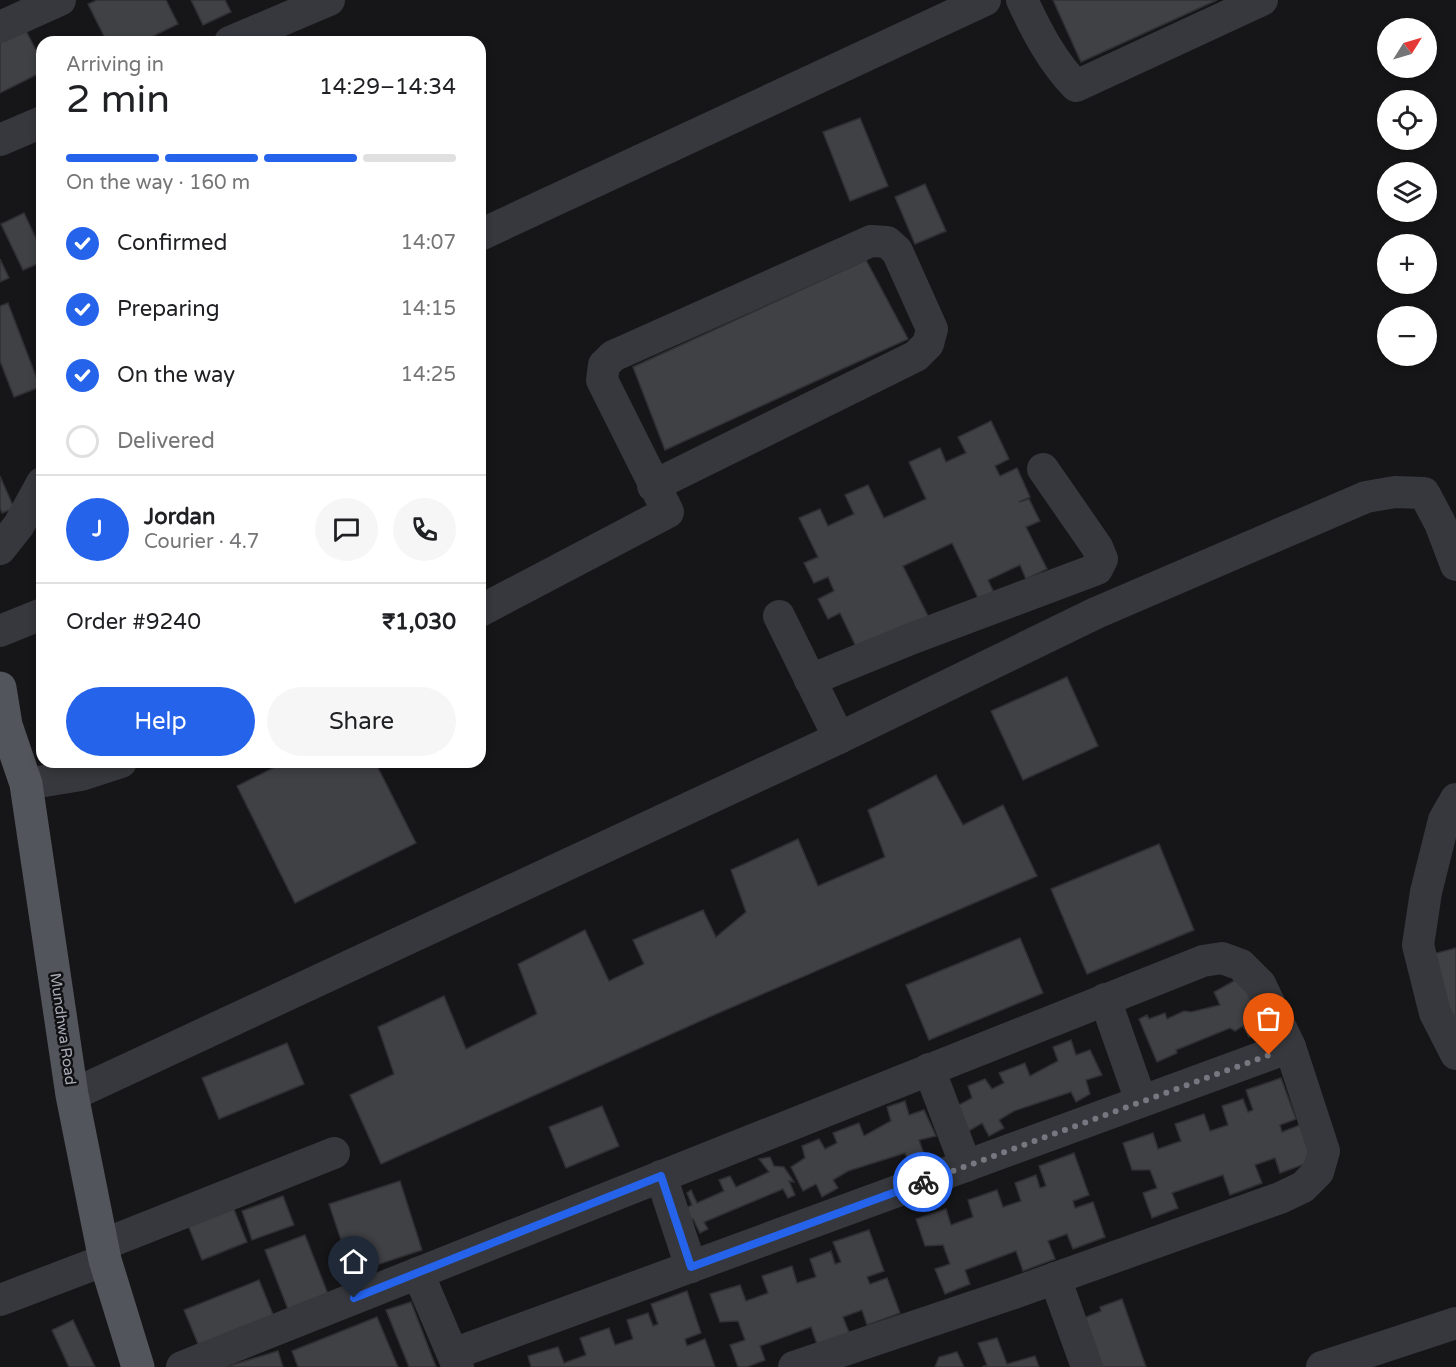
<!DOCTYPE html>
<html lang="en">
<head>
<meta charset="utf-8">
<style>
	body { margin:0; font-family:"Varela Round",sans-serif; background:#f6f6f6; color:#202124; height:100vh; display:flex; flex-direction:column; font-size:22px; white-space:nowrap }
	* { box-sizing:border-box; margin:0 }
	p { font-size:20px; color:#757577 }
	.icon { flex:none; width:33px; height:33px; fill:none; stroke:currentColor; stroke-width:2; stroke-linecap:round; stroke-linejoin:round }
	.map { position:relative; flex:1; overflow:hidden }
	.side { position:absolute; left:36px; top:36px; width:450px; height:732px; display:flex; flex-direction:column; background:#fff; border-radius:18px; box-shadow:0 3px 9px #0003 }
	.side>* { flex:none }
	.needle { width:39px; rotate:53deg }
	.controls { position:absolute; left:1377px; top:18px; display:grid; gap:12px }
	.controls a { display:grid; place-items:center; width:60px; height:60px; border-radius:50%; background:#fff; box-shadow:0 3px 9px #0003; font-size:30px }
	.pin { position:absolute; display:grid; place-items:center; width:51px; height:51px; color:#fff; margin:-62px -26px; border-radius:50% 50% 50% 0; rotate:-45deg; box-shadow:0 0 6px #0007 }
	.pin .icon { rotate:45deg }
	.courier { position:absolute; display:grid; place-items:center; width:60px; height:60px; margin:-30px; border:4px solid #2563eb; border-radius:50%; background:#fff; color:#222; box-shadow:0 2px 8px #0007 }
	.overview em { font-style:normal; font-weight:600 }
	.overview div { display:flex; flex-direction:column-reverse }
	.overview { display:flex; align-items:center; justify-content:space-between; height:102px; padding:0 30px }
	h1 { font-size:39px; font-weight:600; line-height:45px }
	.bar { display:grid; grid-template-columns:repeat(4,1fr); gap:9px 6px; align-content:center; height:72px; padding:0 30px }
	.bar i { height:8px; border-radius:4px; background:#e0e0e0 }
	.bar .active { background:#2563eb }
	.bar p { grid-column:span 4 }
	.line { display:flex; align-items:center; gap:15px; padding:0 30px; border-top:2px solid #e0e0e0 }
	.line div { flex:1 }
	.round { display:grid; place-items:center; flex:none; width:63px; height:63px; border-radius:32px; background:#f6f6f6 }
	ol { padding:0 30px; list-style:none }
	li { display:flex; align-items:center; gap:18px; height:66px }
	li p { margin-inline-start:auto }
	li .icon { padding:6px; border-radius:50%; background:#2563eb; color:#fff; stroke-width:4 }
	li:last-child { color:#757577 }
	li i { width:33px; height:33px; border:3px solid #e0e0e0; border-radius:50% }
	.primary-button { display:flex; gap:12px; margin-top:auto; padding:12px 30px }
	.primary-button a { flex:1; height:69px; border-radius:36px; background:#2563eb; color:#fff; font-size:24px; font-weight:600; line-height:69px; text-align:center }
	.primary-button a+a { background:#f6f6f6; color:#202124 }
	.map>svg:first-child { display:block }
</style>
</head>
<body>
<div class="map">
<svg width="1456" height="1367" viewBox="0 0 1456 1367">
	<rect width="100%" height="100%" fill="#161618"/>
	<g fill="#404145" stroke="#303034" stroke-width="1.5">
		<polygon points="97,0 166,0 178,24 141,42 107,42 88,4"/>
		<polygon points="191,0 225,0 231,12 203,25"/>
		<polygon points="1053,0 1217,0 1081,62"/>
		<polygon points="21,21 42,62 42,72 0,93 0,31"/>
		<polygon points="860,118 888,186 850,201 823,132"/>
		<polygon points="925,184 946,231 915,244 895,197"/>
		<polygon points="24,213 42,251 42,262 23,270 1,224"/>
		<polygon points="0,259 9,278 0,282"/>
		<polygon points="866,260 908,339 665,450 633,367"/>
		<polygon points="8,303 40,387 14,397 0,361 0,306"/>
		<polygon points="991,421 1009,459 995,466 1000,476 1017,468 1030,497 1019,502 1029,499 1040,521 1026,527 1047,569 1026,579 1020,565 988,580 995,595 980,602 952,543 903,566 930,620 859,653 840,613 828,619 818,599 834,591 828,577 814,583 804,563 818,557 799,518 820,509 828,526 854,514 845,495 868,485 884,518 926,499 909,462 940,448 946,462 966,453 958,437"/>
		<polygon points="0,476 14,508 2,513 0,508"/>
		<polygon points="1067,677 1098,746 1023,780 991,711"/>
		<polygon points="285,762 375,762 416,843 295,903 237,786"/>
		<polygon points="936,775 963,825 1003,805 1037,876 716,1014 381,1164 350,1095 394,1074 378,1027 444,996 466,1049 537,1014 518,964 585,930 609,981 644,964 633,940 703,910 716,937 746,912 731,870 798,839 818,886 885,857 868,810"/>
		<polygon points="1159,844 1194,930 1087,974 1051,889"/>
		<polygon points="1020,938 1043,993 929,1040 906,985"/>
		<polygon points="1456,948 1456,1025 1429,955"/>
		<polygon points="1232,976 1270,1015 1257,1023 1261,1030 1249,1037 1243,1026 1235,1031 1230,1028 1176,1050 1177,1053 1157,1062 1139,1019 1147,1015 1149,1019 1165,1013 1167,1019 1184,1011 1191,1012 1220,1005 1214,992 1234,981"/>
		<polygon points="1071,1040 1076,1055 1090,1050 1102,1075 1086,1080 1090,1094 1076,1102 1071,1092 1014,1111 999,1120 1004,1128 989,1136 982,1123 969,1131 957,1106 972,1098 968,1086 985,1079 992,1089 1004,1083 999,1073 1025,1063 1030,1076 1058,1061 1053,1047"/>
		<polygon points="287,1043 304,1084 219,1119 202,1078"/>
		<polygon points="1281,1078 1296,1119 1280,1125 1282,1132 1300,1125 1313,1161 1280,1173 1275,1158 1255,1165 1262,1183 1230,1195 1223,1175 1172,1193 1178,1208 1152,1218 1143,1193 1157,1188 1150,1170 1132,1170 1123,1143 1153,1133 1158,1149 1181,1141 1175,1124 1204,1114 1210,1131 1228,1125 1222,1106 1243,1099 1248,1112 1253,1110 1246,1090"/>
		<polygon points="905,1101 909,1115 924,1110 936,1136 919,1140 924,1154 909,1162 905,1153 848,1171 833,1180 838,1188 822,1197 816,1184 803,1191 791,1167 805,1158 802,1146 819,1139 825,1149 837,1143 833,1133 859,1123 864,1136 891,1121 887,1107"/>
		<polygon points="602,1106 619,1146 566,1168 549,1127"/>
		<polygon points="1074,1153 1089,1195 1073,1201 1075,1208 1093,1202 1105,1237 1073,1249 1067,1234 1048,1241 1055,1259 1023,1271 1016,1251 965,1270 970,1284 945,1294 935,1269 950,1264 943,1245 925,1246 916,1219 946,1209 951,1225 973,1217 968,1200 997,1190 1003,1207 1021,1201 1015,1183 1036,1175 1040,1188 1046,1186 1039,1166"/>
		<polygon points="770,1157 774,1166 784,1167 794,1182 789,1181 795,1195 788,1198 783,1189 704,1222 708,1229 700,1233 693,1219 681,1225 676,1213 692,1205 687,1193 691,1190 697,1203 724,1191 719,1180 730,1176 736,1187 769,1172 759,1159"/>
		<polygon points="400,1181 422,1250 352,1273 329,1204"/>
		<polygon points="283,1196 294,1225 252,1240 242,1211"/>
		<polygon points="233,1207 247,1242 202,1260 188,1225"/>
		<polygon points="869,1230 884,1271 867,1277 870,1284 887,1278 900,1313 867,1325 862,1310 843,1317 850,1335 818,1347 811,1327 760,1346 765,1360 747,1367 738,1367 730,1345 745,1340 738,1321 720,1322 710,1294 740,1285 746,1301 768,1293 762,1276 792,1266 797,1283 816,1277 810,1259 831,1251 835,1264 841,1262 833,1242"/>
		<polygon points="305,1235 331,1302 291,1317 265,1250"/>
		<polygon points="259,1280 276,1322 201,1351 184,1310"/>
		<polygon points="687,1291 701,1333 685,1339 687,1346 705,1339 715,1367 531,1367 528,1356 558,1347 564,1363 586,1355 580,1338 609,1328 615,1345 633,1339 627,1320 648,1313 653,1326 658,1324 651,1304"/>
		<polygon points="1122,1299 1146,1367 1101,1367 1084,1318 1101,1311 1100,1307"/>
		<polygon points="411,1302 436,1367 409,1367 386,1310"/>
		<polygon points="377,1317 398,1367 298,1367 292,1351"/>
		<polygon points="73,1320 95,1367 69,1367 52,1330"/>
		<polygon points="997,1338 1007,1364 1035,1356 1039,1367 982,1367 987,1365 978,1343"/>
		<polygon points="278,1351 283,1367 225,1367"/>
		<polygon points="957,1352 964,1367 935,1367 939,1357"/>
	</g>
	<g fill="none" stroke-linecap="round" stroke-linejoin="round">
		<g stroke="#37383d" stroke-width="32">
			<path d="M1022,0c15,32 30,61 54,86l186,-86"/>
			<polyline points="0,27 60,0"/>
			<polyline points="230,42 329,0"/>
			<polyline points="0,140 42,122"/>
			<polyline points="480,235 985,0"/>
			<polyline points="0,549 19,525 42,483"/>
			<polyline points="480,611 668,512 602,380 604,365 613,356 871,241 887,242 897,251 932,329 928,344 916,356 653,486"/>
			<polyline points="779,616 839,738"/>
			<polyline points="0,631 42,614"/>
			<polyline points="810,680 913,638 1097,569 1102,559 1097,547 1043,469"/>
			<polyline points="26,784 81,775 121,762"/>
			<polyline points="1456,799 1444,820 1426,892 1418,945 1435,1013 1456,1054"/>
			<polyline points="1105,999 1141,1101"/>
			<polyline points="929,1069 966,1166"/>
			<polyline points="72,1095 839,738 1096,613 1366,497 1395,492 1424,493 1440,523 1456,565"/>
			<polyline points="661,1176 691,1267"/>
			<polyline points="102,1245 334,1153"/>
			<polyline points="418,1273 458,1367"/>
			<polyline points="1055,1278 1087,1367"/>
			<polyline points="0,1300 105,1260"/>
			<polyline points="453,1354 1290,1047"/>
			<polyline points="182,1367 1203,961 1222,958 1241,965 1260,984 1290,1047 1324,1151 1318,1172 1303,1187 1280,1198 1008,1295 794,1367"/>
			<polyline points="1322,1367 1456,1323"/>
		</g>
		<polyline stroke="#53555c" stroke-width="33" points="0,688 6,725 26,784 72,1095 105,1260 138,1367"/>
	</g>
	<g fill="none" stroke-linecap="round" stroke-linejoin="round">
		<polyline stroke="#757880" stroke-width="6" stroke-dasharray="0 10.8" points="923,1182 1269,1055"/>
		<polyline stroke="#2563eb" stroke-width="8" points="354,1298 661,1176 691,1267 923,1182"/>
	</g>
	<g text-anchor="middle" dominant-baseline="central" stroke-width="5" stroke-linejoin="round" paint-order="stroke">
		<g font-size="15" fill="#a8adb8" stroke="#111113">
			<text transform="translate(63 1029) rotate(82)">Mundhwa Road</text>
		</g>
	</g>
</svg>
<div class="controls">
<a><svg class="needle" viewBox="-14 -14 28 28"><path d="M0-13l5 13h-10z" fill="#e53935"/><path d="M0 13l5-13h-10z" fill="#757577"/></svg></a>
<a><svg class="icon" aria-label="locate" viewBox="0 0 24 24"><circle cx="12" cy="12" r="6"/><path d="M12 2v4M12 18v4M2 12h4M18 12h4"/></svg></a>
<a><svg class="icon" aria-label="layers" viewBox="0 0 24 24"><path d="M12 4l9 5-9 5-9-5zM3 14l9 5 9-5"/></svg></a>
<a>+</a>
<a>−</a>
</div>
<div class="pin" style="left:1269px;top:1055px;background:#ea580c"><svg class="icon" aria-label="bag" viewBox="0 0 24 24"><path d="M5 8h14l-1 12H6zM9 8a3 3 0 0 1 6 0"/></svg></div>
<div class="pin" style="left:354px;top:1298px;background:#1f2937"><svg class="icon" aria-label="home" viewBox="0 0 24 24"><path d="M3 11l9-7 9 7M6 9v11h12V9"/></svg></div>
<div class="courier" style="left:923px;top:1182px"><svg class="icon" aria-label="bike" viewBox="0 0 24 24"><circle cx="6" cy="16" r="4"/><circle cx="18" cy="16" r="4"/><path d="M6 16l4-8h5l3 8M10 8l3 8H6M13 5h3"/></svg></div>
<section class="side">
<div class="overview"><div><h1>2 min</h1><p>Arriving in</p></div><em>14:29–14:34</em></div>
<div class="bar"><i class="active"></i><i class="active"></i><i class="active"></i><i></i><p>On the way · 160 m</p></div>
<ol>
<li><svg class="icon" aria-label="check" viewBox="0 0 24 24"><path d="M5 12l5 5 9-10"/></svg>Confirmed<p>14:07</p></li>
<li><svg class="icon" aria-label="check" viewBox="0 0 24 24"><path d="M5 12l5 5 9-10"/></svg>Preparing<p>14:15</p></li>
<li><svg class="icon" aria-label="check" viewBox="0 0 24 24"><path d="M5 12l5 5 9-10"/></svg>On the way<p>14:25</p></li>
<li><i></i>Delivered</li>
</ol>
<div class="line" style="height:108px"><b class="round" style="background:#2563eb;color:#fff">J</b><div><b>Jordan</b><p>Courier · 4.7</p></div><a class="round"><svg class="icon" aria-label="chat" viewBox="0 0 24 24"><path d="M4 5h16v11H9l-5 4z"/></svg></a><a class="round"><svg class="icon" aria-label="phone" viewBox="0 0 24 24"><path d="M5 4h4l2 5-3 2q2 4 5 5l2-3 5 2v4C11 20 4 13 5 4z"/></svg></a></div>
<div class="line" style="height:78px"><div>Order #9240</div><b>₹1,030</b></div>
<div class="primary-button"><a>Help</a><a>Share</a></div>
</section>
</div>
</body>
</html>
